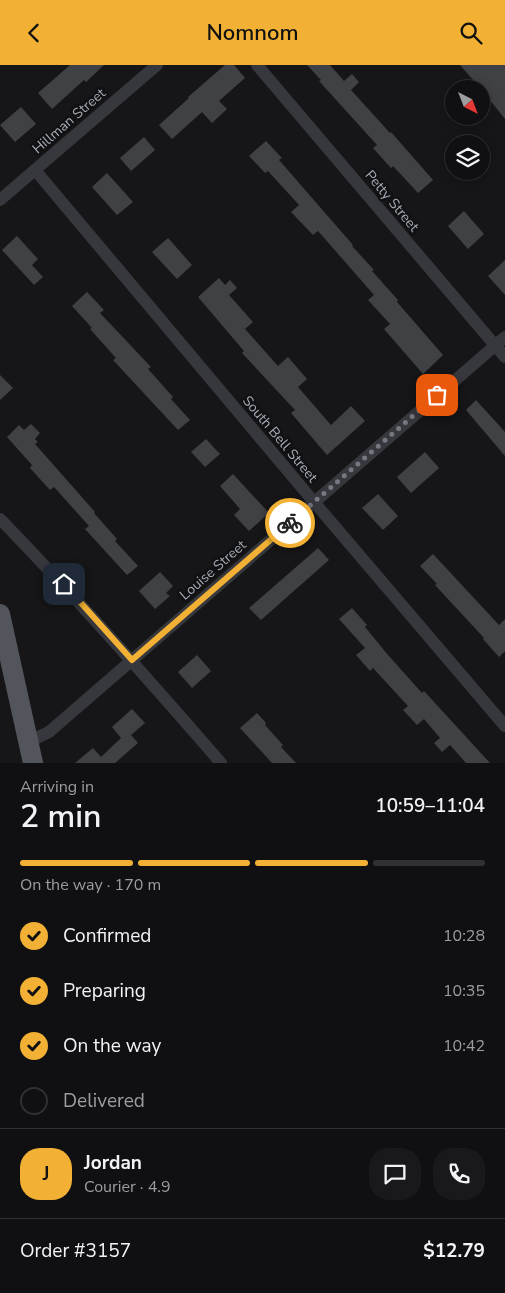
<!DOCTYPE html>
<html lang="en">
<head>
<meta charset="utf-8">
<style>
	body { margin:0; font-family:"Nunito Sans",sans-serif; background:#19191b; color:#f1f3f6; height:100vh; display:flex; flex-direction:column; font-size:19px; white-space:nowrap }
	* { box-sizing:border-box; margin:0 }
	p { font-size:16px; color:#9c9d9f }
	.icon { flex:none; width:28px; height:28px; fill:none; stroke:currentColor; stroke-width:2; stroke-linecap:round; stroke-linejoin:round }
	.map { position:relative; height:698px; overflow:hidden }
	.drawer { display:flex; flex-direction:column; background:#101012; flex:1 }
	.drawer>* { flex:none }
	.needle { width:32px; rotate:138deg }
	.tools { position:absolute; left:445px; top:15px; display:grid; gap:10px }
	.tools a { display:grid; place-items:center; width:45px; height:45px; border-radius:50%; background:#101012; box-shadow:0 2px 12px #0003,0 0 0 1px #303032; font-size:25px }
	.pin { position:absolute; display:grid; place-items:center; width:42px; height:42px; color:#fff; margin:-21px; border-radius:10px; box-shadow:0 2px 8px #0006 }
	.courier { position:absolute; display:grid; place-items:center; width:50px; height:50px; margin:-25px; border:4px solid #f2b134; border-radius:50%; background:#fff; color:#222; box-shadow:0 1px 6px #0007 }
	.summary em { font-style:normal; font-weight:600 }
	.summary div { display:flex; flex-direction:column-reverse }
	.summary { display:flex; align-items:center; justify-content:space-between; height:85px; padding:0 20px }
	h1 { font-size:32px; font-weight:600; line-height:38px }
	.bar { display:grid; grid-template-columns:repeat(4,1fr); gap:8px 5px; align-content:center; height:60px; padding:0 20px }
	.bar i { height:6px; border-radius:4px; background:#303032 }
	.bar .on { background:#f2b134 }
	.bar p { grid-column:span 4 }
	.line { display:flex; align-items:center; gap:12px; padding:0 20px; border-top:1px solid #303032 }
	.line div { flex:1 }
	.round { display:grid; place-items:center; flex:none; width:52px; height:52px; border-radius:20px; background:#19191b }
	ol { padding:0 20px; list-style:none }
	li { display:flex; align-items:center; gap:15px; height:55px }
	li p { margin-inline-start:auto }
	li .icon { padding:5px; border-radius:50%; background:#f2b134; color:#111; stroke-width:4 }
	li:last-child { color:#9c9d9f }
	li i { width:28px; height:28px; border:2px solid #303032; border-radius:50% }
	header { display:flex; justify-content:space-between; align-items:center; height:65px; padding:0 20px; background:#f2b134; color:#111; font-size:22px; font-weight:600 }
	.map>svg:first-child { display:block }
</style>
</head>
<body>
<header><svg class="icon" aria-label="back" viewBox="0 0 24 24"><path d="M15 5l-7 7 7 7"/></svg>Nomnom<svg class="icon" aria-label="search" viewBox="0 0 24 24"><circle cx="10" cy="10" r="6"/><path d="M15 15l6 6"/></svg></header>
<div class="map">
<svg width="505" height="698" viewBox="0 0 505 698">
	<rect width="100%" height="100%" fill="#161618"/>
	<g fill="#404145">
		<polygon points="70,0 104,0 86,17 84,15 52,44 38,28"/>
		<polygon points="225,0 234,0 245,13 219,36 227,44 212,58 202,47 172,74 159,60 189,33 188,32"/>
		<polygon points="307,0 330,0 344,16 352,9 359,17 351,25 390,68 391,67 433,115 418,128 393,101 391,103 373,83 377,80 319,16 321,15"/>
		<polygon points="460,0 505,0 505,54 481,24"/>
		<polygon points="21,42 36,59 15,77 0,60"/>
		<polygon points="144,72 155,85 131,106 120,93"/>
		<polygon points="266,76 282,93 279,95 353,180 352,181 374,205 372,206 398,235 397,237 443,290 423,309 384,264 390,259 368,235 374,230 318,166 313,170 291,147 299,140 268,106 265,108 249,91"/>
		<polygon points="107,108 133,137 117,150 92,122"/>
		<polygon points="464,146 484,169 468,184 448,161"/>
		<polygon points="17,171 38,194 32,200 43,212 34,220 2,185"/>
		<polygon points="168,173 192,200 177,214 152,187"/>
		<polygon points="505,195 505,230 488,211"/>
		<polygon points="219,213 225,220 230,215 237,223 229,230 253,257 245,264 278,301 288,292 307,314 298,322 331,360 351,341 365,356 327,390 291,348 295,345 242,288 244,286 198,232"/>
		<polygon points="87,227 104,245 100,248 151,302 148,304 173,332 171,334 190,355 178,365 113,295 116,293 90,264 92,263 72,241"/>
		<polygon points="0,310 13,323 0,335"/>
		<polygon points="476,335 505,367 505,391 466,345"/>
		<polygon points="31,359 40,368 35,374 38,377 35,379 95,447 94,448 117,474 115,476 138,501 127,510 85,464 89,461 54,422 50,425 30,403 32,400 7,372 19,360 24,365"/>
		<polygon points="206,374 220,389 205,402 191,387"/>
		<polygon points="425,387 439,403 411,428 397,412"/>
		<polygon points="233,409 269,448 249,466 234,450 240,444 220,421"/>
		<polygon points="378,429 398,451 383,465 362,443"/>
		<polygon points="318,483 329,495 261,555 249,543"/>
		<polygon points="433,489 499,560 505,554 505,586 499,592 483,574 484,573 435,520 437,519 420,501"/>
		<polygon points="160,507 173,521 166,528 170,531 155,544 139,526"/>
		<polygon points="352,543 367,560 365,562 388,590 422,628 424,626 490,698 466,698 450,680 442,687 434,678 440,673 424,654 417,660 403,645 408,641 373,603 370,606 356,590 365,583 339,554"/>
		<polygon points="197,590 211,606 192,623 178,607"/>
		<polygon points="132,644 145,658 131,670 138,678 115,698 75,698 93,683 101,692 121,673 112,662"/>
		<polygon points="257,648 266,658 265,660 283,680 281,682 296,698 272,698 240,663"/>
	</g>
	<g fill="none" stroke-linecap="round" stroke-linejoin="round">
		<g stroke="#37383d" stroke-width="12">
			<polyline points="257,0 505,292"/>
			<polyline points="35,105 314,437 505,661"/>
			<polyline points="0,135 157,0"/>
			<path d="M0,454c77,79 149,161 221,244"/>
			<polyline points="28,677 49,667 505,272"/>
		</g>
		<polyline stroke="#53555c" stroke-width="20" points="0,549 33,698"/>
	</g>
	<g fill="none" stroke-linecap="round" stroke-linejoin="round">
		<polyline stroke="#757880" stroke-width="5" stroke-dasharray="0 9" points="290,458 437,330"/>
		<polyline stroke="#f2b134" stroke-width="6" points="64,519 132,595 290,458"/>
	</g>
	<g text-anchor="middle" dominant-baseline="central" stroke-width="5" stroke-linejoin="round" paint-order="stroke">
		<g font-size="14" fill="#a8adb8" stroke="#111113">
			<text transform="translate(69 56) rotate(-41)">Hillman Street</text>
			<text transform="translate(392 136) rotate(50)">Petty Street</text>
			<text transform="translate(280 374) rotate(50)">South Bell Street</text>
			<text transform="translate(213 505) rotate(-41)">Louise Street</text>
		</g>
	</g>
</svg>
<div class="tools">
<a><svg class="needle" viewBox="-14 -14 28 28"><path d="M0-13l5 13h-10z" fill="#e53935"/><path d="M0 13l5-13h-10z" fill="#9c9d9f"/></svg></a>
<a><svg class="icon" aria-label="layers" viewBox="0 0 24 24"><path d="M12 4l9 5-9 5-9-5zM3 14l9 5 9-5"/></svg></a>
</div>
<div class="pin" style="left:437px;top:330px;background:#ea580c"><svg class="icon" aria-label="bag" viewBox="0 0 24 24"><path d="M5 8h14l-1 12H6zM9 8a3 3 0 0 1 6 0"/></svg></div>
<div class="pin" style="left:64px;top:519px;background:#1f2937"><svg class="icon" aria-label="home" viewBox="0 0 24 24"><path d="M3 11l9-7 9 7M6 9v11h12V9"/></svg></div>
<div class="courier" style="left:290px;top:458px"><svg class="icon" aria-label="bike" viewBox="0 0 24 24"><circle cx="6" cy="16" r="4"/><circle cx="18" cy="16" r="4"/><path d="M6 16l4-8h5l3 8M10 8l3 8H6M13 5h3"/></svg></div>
</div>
<section class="drawer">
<div class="summary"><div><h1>2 min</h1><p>Arriving in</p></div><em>10:59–11:04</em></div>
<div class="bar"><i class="on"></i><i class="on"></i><i class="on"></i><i></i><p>On the way · 170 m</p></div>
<ol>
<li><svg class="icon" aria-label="check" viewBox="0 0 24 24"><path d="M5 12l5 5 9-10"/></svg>Confirmed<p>10:28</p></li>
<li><svg class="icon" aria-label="check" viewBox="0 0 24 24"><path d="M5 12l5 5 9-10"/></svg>Preparing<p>10:35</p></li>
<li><svg class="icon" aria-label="check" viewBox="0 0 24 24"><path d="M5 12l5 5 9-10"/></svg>On the way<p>10:42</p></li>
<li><i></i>Delivered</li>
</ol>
<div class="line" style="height:90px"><b class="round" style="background:#f2b134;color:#111">J</b><div><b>Jordan</b><p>Courier · 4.9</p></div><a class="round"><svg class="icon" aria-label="chat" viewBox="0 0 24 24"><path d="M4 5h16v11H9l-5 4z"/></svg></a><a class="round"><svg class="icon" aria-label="phone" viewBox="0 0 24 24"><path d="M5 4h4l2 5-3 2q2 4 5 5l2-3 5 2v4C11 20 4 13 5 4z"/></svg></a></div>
<div class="line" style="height:65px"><div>Order #3157</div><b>$12.79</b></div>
</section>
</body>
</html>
